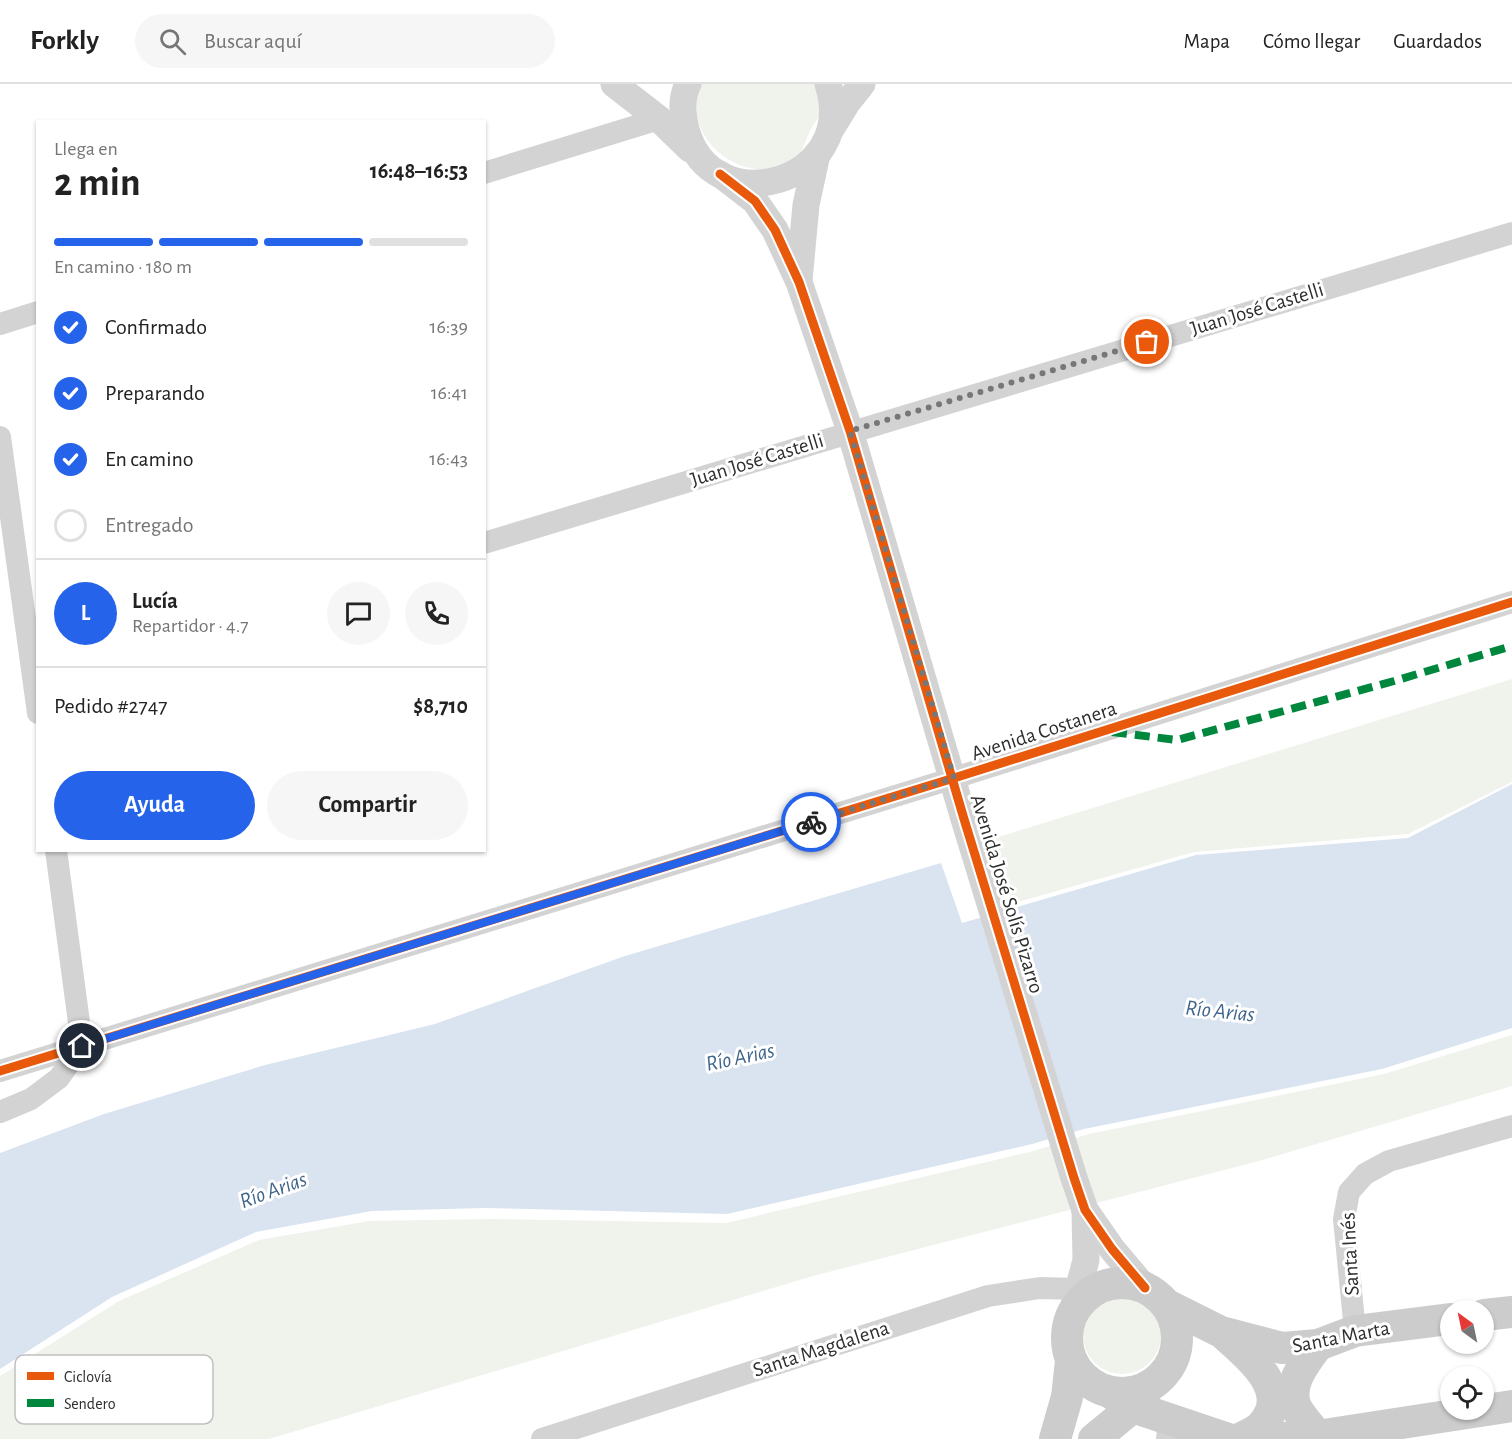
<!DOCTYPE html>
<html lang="es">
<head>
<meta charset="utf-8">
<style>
	body { margin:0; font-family:"Alegreya Sans",sans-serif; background:#f6f6f6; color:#222; height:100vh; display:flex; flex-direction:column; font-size:22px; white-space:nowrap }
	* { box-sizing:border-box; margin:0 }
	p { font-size:20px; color:#767676 }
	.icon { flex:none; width:33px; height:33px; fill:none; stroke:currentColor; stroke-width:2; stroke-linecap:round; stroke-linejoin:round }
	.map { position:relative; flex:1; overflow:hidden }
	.details { position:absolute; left:36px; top:36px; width:450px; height:732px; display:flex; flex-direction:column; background:#fff; border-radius:0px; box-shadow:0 2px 4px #0004 }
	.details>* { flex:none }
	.needle { width:39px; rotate:327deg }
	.controls { position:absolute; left:1440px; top:1216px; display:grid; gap:12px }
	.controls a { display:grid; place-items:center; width:54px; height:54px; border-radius:50%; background:#fff; box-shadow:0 2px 4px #0004; font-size:30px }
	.pin { position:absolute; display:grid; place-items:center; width:51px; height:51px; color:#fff; margin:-26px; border:3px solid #fff; border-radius:50%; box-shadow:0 2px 6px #0007 }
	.courier { position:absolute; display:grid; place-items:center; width:60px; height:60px; margin:-30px; border:4px solid #2563eb; border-radius:50%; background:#fff; color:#222; box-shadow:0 2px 8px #0007 }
	.headline em { font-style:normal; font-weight:700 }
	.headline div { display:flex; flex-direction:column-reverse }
	.headline { display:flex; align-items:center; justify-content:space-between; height:102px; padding:0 18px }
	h1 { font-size:39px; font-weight:700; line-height:45px }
	.bar { display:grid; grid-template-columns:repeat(4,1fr); gap:9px 6px; align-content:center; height:72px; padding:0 18px }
	.bar i { height:8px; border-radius:4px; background:#e0e0e0 }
	.bar .on { background:#2563eb }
	.bar p { grid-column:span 4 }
	.line { display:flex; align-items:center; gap:15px; padding:0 18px; border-top:2px solid #e0e0e0 }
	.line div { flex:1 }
	.round { display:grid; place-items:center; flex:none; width:63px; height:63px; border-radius:32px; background:#f6f6f6 }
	ol { padding:0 18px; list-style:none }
	li { display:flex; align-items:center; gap:18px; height:66px }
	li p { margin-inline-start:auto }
	li .icon { padding:6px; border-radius:50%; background:#2563eb; color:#fff; stroke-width:4 }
	li:last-child { color:#767676 }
	li i { width:33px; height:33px; border:3px solid #e0e0e0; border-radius:50% }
	.button { display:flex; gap:12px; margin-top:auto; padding:12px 18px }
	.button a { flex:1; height:69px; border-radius:36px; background:#2563eb; color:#fff; font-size:24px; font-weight:700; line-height:69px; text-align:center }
	.button a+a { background:#f6f6f6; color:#222 }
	header { display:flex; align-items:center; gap:36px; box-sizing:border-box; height:84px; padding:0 30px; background:#fff; border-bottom:2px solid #e0e0e0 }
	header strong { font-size:28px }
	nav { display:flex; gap:33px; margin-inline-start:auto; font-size:21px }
	.search { width:420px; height:54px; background:#f6f6f6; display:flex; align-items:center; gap:15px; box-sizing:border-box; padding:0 21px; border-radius:33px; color:#767676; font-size:22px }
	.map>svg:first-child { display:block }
</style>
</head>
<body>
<header>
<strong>Forkly</strong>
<div class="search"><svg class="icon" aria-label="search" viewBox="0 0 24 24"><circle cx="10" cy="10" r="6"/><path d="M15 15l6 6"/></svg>Buscar aquí</div>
<nav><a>Mapa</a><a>Cómo llegar</a><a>Guardados</a></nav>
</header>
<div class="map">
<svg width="1512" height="1355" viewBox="0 0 1512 1355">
	<rect width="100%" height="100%" fill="#fff"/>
	<g fill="#eff3ec">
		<path d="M701,0h120c1,5 4,13 3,18 0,9 -10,21 -14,29 -4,8 -8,22 -14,29 -7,7 -20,11 -30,10 -44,0 -83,-41 -65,-86z"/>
		<polygon points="1512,595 1512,698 1408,750 1194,768 1014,819 992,755"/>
		<polygon points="1512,951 1512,1002 1259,1077 813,1192 269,1355 0,1355 0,1292 119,1217 259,1156 369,1137 491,1135 726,1139 1030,1068 1089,1050 1384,990"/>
		<circle cx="1122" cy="1251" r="39"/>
	</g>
	<polygon fill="#d9e4f0" points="1512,700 1512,944 1382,985 1084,1045 1032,1060 727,1130 485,1124 372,1127 256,1148 112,1213 0,1285 0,1069 104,1030 265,981 435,940 625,872 941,779 962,839 1196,771 1408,754"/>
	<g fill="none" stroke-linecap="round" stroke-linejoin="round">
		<g stroke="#d3d3d3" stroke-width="22">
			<polyline points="484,89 659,35"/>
			<polyline points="0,240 38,228"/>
			<polyline points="0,353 38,629"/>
			<polyline points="484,459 1512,149"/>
			<polyline points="56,766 82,961"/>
			<polyline points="0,987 954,694 1512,518"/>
			<polyline points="0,1028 31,1015 59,994 82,961"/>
			<polyline points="1355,1247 1344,1135 1349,1108 1365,1090 1389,1077 1512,1042"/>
			<polyline points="1163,1332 1168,1346 1167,1355"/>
			<polyline points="542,1355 988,1212 1040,1204 1077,1205 1105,1202"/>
		</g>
		<g stroke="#d3d3d3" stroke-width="27">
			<polyline points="614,0 659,35 690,65"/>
			<path d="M688,0c-7,14 -6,30 -2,45 25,96 174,54 142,-45"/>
			<polyline points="831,45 847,19 862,0"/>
			<polyline points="720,90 755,117 775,146 799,198 850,347 964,735 1074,1094 1085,1126 1112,1165 1145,1204"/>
			<polyline points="799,196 806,121 817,70"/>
			<polyline points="1071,1233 1086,1176 1085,1126"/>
		</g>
		<g stroke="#ccc" stroke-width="32">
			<circle cx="1122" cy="1254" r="55"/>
			<polyline points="1167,1221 1221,1248 1282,1264 1318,1261 1355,1247 1450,1235"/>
			<polyline points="1484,1231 1512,1228"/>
			<path d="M1226,1252c23,20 66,55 37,88 -5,7 -16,11 -24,15"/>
			<polyline points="1111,1309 1133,1323 1228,1355"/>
			<path d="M1317,1352c-6,-9 -15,-18 -20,-27 -12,-22 8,-47 21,-64"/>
			<polyline points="1055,1355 1067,1313 1071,1277"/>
			<polyline points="1094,1355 1133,1323 1146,1307"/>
			<polyline points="1265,1355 1317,1352 1512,1322"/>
		</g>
		<polyline stroke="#00873e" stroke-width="8" stroke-dasharray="15 8" stroke-linecap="butt" points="1112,648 1177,656 1394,597 1512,562"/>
		<g stroke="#fff" stroke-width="13">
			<g id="cycleway">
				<polyline points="720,90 755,117 775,146 799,198 850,347 964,735 1074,1094 1085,1126 1112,1165 1145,1204"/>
				<polyline points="0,987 954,694 1512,518"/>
			</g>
		</g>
		<use href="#cycleway" stroke="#e8590c" stroke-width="9"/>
	</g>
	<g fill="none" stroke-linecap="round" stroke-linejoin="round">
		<polyline stroke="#777" stroke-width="6" stroke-dasharray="0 10.8" points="811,738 954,694 850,347 1147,258"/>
		<polyline stroke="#2563eb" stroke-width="8" points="82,962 811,738"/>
	</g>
	<g text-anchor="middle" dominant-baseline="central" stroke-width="6" stroke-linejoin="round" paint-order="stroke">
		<g font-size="21" fill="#2e2e2e" stroke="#fff">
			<text transform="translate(1257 225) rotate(-17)">Juan José Castelli</text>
			<text transform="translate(757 376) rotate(-17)">Juan José Castelli</text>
			<text transform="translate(1044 647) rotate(-18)">Avenida Costanera</text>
			<text transform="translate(1007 810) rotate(73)">Avenida José Solís Pizarro</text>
			<text transform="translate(1350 1170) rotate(-93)">Santa Inés</text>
			<text transform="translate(1341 1253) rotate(-11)">Santa Marta</text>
			<text transform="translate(821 1265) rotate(-18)">Santa Magdalena</text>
		</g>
		<g font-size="22" font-style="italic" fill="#40658b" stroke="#fff">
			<text transform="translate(1220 927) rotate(6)">Río Arias</text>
			<text transform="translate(740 973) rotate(-12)">Río Arias</text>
			<text transform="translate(273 1106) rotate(-20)">Río Arias</text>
		</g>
	</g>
	<rect x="15" y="1271" width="198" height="69" rx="9" fill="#fff" stroke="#c0c0c0" stroke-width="1.5"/>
	<rect x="27" y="1288" width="27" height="8" fill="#e8590c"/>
	<rect x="27" y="1315" width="27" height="8" fill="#00873e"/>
	<g font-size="16" fill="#2e2e2e">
		<text x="64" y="1298">Ciclovía</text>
		<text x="64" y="1325">Sendero</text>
	</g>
</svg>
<div class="controls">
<a><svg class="needle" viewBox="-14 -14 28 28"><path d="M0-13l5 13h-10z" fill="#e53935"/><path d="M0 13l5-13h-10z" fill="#767676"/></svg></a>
<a><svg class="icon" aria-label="locate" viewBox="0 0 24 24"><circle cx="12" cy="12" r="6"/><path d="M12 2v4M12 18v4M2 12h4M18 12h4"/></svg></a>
</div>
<div class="pin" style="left:1147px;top:258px;background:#ea580c"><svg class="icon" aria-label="bag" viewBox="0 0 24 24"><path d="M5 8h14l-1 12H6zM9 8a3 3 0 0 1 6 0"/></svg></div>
<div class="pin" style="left:82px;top:962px;background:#1f2937"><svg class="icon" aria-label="home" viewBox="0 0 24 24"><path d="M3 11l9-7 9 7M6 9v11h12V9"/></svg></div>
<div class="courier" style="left:811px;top:738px"><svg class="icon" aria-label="bike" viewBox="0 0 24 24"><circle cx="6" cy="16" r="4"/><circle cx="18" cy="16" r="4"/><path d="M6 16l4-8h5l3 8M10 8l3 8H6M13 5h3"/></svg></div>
<section class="details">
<div class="headline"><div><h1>2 min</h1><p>Llega en</p></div><em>16:48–16:53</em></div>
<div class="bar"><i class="on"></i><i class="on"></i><i class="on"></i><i></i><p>En camino · 180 m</p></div>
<ol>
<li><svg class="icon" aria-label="check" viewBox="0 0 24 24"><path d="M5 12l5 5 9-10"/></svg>Confirmado<p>16:39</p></li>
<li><svg class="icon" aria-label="check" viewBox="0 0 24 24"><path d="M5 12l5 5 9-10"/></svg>Preparando<p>16:41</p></li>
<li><svg class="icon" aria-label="check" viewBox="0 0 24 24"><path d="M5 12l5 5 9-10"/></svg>En camino<p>16:43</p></li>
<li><i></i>Entregado</li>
</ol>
<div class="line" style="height:108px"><b class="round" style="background:#2563eb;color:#fff">L</b><div><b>Lucía</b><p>Repartidor · 4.7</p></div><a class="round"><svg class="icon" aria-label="chat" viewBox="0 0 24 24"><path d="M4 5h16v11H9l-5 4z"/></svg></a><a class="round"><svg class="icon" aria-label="phone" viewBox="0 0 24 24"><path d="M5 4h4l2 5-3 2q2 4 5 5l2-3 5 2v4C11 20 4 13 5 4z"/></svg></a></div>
<div class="line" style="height:78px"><div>Pedido #2747</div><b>$8,710</b></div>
<div class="button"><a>Ayuda</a><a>Compartir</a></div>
</section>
</div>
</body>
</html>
